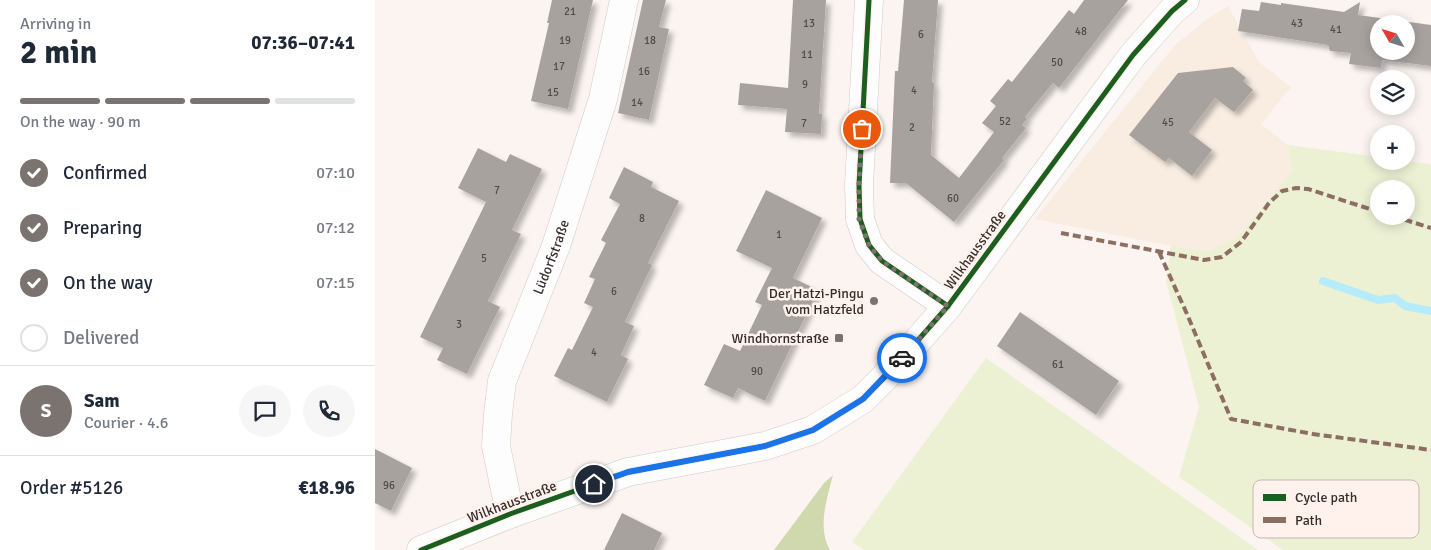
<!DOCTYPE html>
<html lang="en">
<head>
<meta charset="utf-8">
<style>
	body { margin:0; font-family:Signika,sans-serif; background:#f6f6f7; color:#1f2937; height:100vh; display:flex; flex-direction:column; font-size:19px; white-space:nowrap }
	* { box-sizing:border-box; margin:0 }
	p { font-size:16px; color:#747a83 }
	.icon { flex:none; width:28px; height:28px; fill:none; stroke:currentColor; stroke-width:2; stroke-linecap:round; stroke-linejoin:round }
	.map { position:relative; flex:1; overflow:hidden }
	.panel { display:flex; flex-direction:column; background:#fff; width:375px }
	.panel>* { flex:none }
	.needle { width:32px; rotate:309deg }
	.controls { position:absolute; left:995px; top:15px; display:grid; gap:10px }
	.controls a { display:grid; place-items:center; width:45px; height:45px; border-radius:50%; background:#fff; box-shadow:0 2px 12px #0003; font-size:25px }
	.pin { position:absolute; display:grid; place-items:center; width:42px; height:42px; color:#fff; margin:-21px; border:2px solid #fff; border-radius:50%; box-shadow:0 1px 5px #0007 }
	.courier { position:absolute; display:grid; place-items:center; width:50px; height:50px; margin:-25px; border:4px solid #1a73e8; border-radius:50%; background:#fff; color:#222; box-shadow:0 1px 6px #0007 }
	.head em { font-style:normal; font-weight:800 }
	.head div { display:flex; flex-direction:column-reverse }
	.head { display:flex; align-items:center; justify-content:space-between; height:85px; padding:0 20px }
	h1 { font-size:32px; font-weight:800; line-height:38px }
	.bar { display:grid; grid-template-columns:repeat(4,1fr); gap:8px 5px; align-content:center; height:60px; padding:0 20px }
	.bar i { height:6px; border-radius:4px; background:#e0e1e3 }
	.bar .active { background:#7b7370 }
	.bar p { grid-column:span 4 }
	.line { display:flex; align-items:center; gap:12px; padding:0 20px; border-top:1px solid #e0e1e3 }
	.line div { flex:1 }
	.round { display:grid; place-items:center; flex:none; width:52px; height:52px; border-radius:26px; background:#f6f6f7 }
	ol { padding:0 20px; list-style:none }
	li { display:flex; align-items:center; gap:15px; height:55px }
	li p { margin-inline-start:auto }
	li .icon { padding:5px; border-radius:50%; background:#7b7370; color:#fff; stroke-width:4 }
	li:last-child { color:#747a83 }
	li i { width:28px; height:28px; border:2px solid #e0e1e3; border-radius:50% }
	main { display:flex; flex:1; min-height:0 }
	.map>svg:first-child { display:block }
</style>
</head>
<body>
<main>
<section class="panel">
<div class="head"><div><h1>2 min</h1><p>Arriving in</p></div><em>07:36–07:41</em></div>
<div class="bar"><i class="active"></i><i class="active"></i><i class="active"></i><i></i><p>On the way · 90 m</p></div>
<ol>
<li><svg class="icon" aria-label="check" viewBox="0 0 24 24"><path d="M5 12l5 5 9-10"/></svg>Confirmed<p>07:10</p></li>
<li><svg class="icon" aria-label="check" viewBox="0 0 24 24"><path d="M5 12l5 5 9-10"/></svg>Preparing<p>07:12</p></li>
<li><svg class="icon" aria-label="check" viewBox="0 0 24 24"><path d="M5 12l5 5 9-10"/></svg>On the way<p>07:15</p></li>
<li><i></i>Delivered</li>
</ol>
<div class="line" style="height:90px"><b class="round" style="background:#7b7370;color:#fff">S</b><div><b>Sam</b><p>Courier · 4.6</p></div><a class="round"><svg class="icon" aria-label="chat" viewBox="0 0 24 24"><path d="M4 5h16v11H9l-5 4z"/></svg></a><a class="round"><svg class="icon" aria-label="phone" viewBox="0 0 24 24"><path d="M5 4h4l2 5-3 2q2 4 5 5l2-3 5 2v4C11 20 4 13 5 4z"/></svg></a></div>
<div class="line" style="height:65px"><div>Order #5126</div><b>€18.96</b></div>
</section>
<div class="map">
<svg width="1056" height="550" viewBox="0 0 1056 550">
	<defs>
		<filter id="shadow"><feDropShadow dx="4.5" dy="4.5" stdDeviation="2.5" flood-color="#0004"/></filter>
	</defs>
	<rect width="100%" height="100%" fill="#fbf4f1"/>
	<polygon fill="#f9ede2" points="853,6 884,62 916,87 886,124 913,145 917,171 862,237 833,251 796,246 660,219 800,45 831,20"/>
	<g fill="#ecf1d4" fill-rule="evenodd">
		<path d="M913,145l91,12v4h27l25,3v386h-148l-104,-73 20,-70 -33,-126 5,-35 37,5 29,-14 55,-66zM1004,189h27v27h-27z"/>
		<polygon points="611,358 883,550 489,550 477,542"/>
	</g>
	<path fill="#d0d8ad" d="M458,475c-6,23 -16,53 -3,75h-56l50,-67z"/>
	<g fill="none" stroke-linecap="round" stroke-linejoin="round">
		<polyline stroke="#b6ebfb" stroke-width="8" points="948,281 1003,300 1020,298 1030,306 1056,311"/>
	</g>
	<g fill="#a8a29f" fill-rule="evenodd" filter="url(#shadow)">
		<polygon points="177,0 218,0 193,109 156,101 174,23 172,23"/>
		<polygon points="268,0 291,0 284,27 294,29 274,120 243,113"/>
		<polygon points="418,0 451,0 444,114 447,114 446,134 410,132 412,109 363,105 365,83 413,88"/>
		<polygon points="529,0 563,0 557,82 559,83 556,155 584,178 619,132 607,123 621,106 615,101 633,79 637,82 694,10 699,14 709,0 753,0 684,88 678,83 650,117 652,119 647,125 651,128 627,158 629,160 579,222 531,183 515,183 520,71 523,71"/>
		<path d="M886,2l20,3v-2l63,9 16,-10 -2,13 73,10v41l-49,-6 -1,8 -32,-4 2,-11 -21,-2 -2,-6 -90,-14 4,-22 17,2zM1004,24h27v27h-27z"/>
		<polygon points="858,67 871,78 868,81 878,90 859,112 840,98 814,132 837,150 817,176 794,158 790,162 754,135 803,73"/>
		<polygon points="103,148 131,162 135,154 167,169 137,230 146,234 113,301 125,307 92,374 62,360 68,348 45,337 111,202 83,188"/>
		<polygon points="249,167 278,182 276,187 304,201 273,263 277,265 250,322 259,326 246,355 253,359 232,402 179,376 193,348 197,350 218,307 209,303 220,279 214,277 231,243 226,240 245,204 234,198"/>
		<polygon points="391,190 447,218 418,278 443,290 390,401 363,388 358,398 329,385 349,344 365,351 387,305 380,302 397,268 361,251"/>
		<polygon points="645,312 744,381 721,415 622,346"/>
		<polygon points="0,449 37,468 16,511 0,503"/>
		<polygon points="247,513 287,533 279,550 229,550"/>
	</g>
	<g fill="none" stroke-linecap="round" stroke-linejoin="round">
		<g stroke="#d0c9c6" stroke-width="29">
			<g id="minor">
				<polyline points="494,0 484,185 485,219 494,245 507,261 573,306"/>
				<path id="s1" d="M135,514l-14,-68 2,-32 4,-33 54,-135 47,-147 21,-99"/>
				<polyline points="46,550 135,514 253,472 390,446 438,430 488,399 516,371 573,306 758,55 797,11 810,0"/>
			</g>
		</g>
		<use href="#minor" stroke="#fefdfd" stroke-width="28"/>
		<g stroke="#8d6e63" stroke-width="4" stroke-dasharray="8 4" stroke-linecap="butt">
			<polyline points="1018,216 1056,228"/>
			<polyline points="686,233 829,260 847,257 866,242 894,203 907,191 921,188 933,189 1004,212"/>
			<polyline points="784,252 812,314 856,419 938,434 1056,450"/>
		</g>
		<g stroke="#fff2ed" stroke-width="8">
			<g id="cycleway">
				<polyline points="494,0 484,185 485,219 494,245 507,261 573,306"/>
				<polyline points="46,550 135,514 253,472 390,446 438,430 488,399 516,371 573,306 758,55 797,11 810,0"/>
			</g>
		</g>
		<use href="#cycleway" stroke="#1b5e20" stroke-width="5"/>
	</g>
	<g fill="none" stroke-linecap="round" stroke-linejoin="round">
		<polyline stroke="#7b7370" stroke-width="5" stroke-dasharray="0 9" points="487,129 484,185 484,219 494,245 507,261 573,306 527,358"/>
		<polyline stroke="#1a73e8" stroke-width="6" points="219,484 253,472 390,446 438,430 488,399 527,358"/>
	</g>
	<g fill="#7b7370" stroke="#fff2ed" stroke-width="2">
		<circle cx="499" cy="301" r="5"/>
		<rect x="459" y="333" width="10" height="10" rx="2.5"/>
	</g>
	<g text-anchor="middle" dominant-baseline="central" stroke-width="5" stroke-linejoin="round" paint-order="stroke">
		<g font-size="11" fill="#524b48">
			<text x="195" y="11">21</text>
			<text x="434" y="23">13</text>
			<text x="922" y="23">43</text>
			<text x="961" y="29">41</text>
			<text x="706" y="31">48</text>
			<text x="546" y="34">6</text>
			<text x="190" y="40">19</text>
			<text x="275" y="40">18</text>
			<text x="432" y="54">11</text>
			<text x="682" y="62">50</text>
			<text x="184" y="66">17</text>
			<text x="269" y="71">16</text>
			<text x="430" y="84">9</text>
			<text x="539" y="90">4</text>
			<text x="178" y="92">15</text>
			<text x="262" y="102">14</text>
			<text x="630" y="121">52</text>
			<text x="793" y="122">45</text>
			<text x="429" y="123">7</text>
			<text x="537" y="127">2</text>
			<text x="122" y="190">7</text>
			<text x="578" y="198">60</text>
			<text x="267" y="218">8</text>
			<text x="404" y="234">1</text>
			<text x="109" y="258">5</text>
			<text x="239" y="291">6</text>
			<text x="84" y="324">3</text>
			<text x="219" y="352">4</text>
			<text x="683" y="364">61</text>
			<text x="382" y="371">90</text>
			<text x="14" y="485">96</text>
		</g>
		<g font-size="14" fill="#362e2b" stroke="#fff2ed">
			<text transform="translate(600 250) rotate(-54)">Wilkhausstraße</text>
			<text stroke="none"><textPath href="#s1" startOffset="268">Lüdorfstraße</textPath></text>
			<text transform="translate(137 502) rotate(-21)">Wilkhausstraße</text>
		</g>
		<g font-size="14" fill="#362e2b" stroke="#fff2ed" text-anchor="end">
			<text x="489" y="293">Der Hatzi-Pingu<tspan x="489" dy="16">vom Hatzfeld</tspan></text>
			<text x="454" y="338">Windhornstraße</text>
		</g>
	</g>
	<rect x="878" y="480" width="166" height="58" rx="8" fill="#fff2ed" stroke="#c3b7b3" stroke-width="1"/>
	<rect x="888" y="494" width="23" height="7" fill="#1b5e20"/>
	<rect x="888" y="517" width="23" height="6" fill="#8d6e63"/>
	<g font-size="14" fill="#362e2b">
		<text x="920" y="502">Cycle path</text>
		<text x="920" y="525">Path</text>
	</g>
</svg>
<div class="controls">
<a><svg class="needle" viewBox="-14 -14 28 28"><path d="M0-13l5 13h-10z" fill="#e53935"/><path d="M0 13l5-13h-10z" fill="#747a83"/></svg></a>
<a><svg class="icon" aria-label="layers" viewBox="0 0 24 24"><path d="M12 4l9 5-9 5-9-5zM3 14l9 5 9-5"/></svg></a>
<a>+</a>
<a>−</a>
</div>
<div class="pin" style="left:487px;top:129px;background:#ea580c"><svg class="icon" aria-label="bag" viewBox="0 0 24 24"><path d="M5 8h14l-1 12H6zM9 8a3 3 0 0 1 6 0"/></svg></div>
<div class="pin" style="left:219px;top:484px;background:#1f2937"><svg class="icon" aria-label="home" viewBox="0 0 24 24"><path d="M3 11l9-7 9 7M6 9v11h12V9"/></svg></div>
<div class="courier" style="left:527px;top:358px"><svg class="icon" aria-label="car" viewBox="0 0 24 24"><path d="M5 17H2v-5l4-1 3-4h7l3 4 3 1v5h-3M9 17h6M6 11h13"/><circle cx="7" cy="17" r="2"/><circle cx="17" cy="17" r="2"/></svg></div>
</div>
</main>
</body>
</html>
